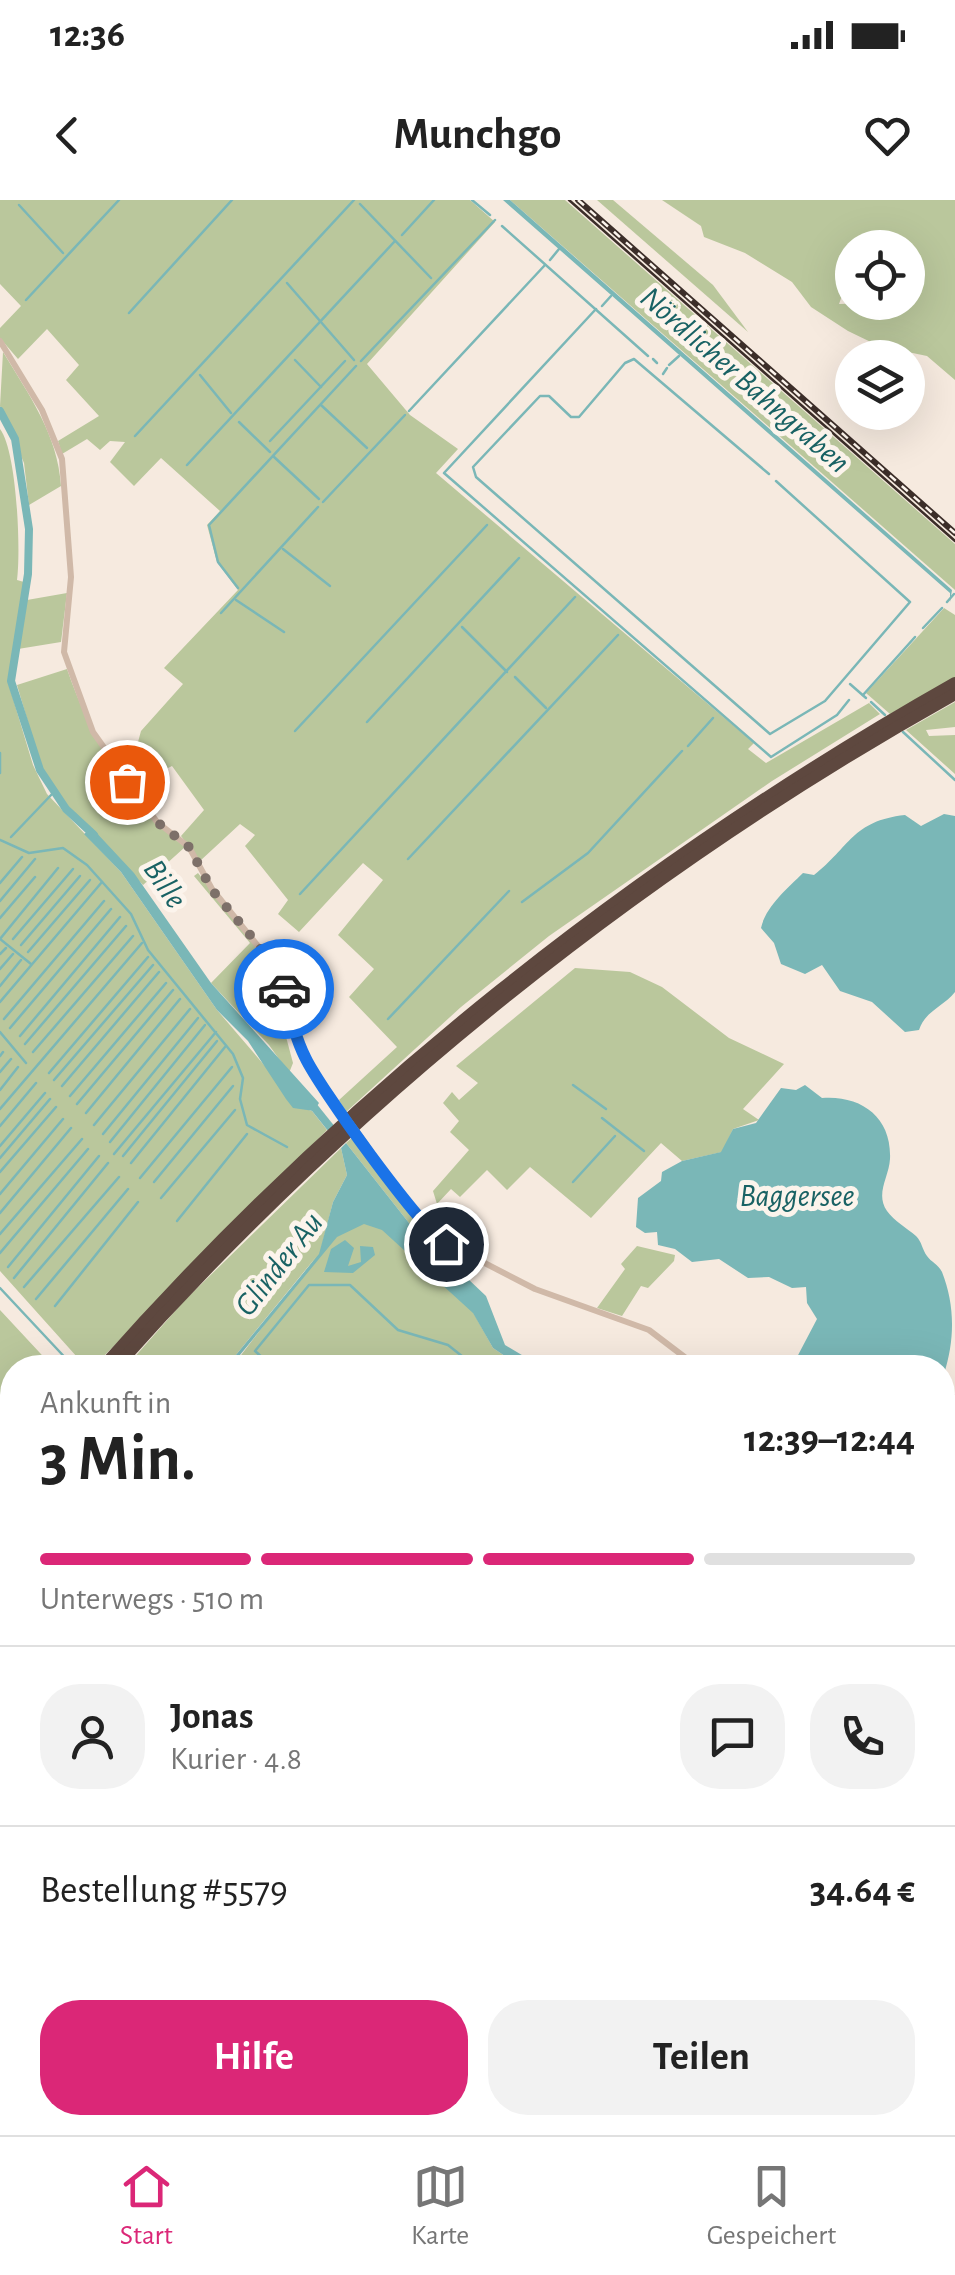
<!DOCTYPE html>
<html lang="de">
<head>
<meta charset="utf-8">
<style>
	body { margin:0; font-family:"Alegreya Sans",sans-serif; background:#f2f2f2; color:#222; height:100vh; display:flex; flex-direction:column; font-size:38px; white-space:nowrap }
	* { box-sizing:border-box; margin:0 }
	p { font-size:32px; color:#767676 }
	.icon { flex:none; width:55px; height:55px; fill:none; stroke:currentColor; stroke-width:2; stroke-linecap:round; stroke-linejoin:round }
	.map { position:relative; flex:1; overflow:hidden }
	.side { position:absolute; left:0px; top:1155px; width:955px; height:780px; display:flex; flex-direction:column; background:#fff; border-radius:40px 40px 0 0; box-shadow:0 10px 40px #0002 }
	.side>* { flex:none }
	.buttons { position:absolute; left:835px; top:30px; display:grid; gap:20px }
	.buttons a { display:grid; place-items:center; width:90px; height:90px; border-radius:50%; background:#fff; box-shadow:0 10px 40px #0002; font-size:50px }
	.pin { position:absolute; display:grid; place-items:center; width:85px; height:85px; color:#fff; margin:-42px; border:5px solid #fff; border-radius:50%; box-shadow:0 2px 10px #0007 }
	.courier { position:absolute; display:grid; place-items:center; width:100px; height:100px; margin:-50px; border:8px solid #1a73e8; border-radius:50%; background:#fff; color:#222; box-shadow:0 2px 12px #0007 }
	.headline em { font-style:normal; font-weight:600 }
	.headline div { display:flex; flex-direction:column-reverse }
	.headline { display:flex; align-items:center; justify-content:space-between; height:170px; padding:0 40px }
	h1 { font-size:65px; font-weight:600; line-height:75px }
	.bar { display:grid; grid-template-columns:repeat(4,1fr); gap:15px 10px; align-content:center; height:120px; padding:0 40px }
	.bar i { height:12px; border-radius:8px; background:#e0e0e0 }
	.bar .active { background:#db2777 }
	.bar p { grid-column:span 4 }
	.line { display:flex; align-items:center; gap:25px; padding:0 40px; border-top:2px solid #e0e0e0 }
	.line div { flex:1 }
	.round { display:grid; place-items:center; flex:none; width:105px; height:105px; border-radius:40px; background:#f2f2f2 }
	.cta { display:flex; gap:20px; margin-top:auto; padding:20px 40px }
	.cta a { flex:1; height:115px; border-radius:40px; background:#db2777; color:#fff; font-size:40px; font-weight:600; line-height:115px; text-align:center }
	.cta a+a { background:#f2f2f2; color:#222 }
	.status { display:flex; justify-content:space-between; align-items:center; height:70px; padding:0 50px; background:#fff; direction:ltr }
	.status svg { height:28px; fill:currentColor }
	header { display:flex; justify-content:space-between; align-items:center; height:130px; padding:0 40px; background:#fff; font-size:45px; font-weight:600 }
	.menu { display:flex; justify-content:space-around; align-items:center; height:140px; border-top:2px solid #e0e0e0; background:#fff; font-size:28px; color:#767676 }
	.menu a { display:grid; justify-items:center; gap:5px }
	.menu .active { color:#db2777 }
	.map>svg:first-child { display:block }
</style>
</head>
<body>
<div class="status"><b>12:36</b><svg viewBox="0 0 49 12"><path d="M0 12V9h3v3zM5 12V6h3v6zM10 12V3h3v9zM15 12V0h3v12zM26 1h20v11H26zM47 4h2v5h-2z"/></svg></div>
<header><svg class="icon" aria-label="back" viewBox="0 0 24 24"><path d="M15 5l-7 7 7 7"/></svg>Munchgo<svg class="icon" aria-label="heart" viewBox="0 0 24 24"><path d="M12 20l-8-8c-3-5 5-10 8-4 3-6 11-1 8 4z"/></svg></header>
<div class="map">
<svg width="955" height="1935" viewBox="0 0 955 1935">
	<rect width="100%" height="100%" fill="#f6eadf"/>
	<g fill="#bac79c" fill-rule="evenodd">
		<polygon points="0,0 470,0 495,22 367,164 410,215 458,249 436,273 754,543 748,549 766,563 869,503 880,514 772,581 549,736 461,807 346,912 339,900 397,847 349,797 374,769 338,735 383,680 363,663 299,732 278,714 288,700 245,646 255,635 240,624 200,661 181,636 204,610 172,566 162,571 144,558 138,542 141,531 183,484 164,468 238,390 217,362 207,325 220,311 161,258 134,286 110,262 125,242 110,241 100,250 87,239 62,254 58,241 99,216 66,180 79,165 47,129 18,159 0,138 0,128 21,106 0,84"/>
		<polygon points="510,0 565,0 955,344 955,390"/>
		<polygon points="597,0 613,0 713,85 748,132"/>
		<path d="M662,0h293v180l-28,-24 -48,-10 -31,-15 -37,-24 -19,-25 -47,-29 -41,-16 -3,-11zM852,48h56v54l-69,2 8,-22 5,5z"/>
		<path d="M3,152c26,43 55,83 58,134l-32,19 -5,-42 -24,-57z"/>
		<path d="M0,229c17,22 21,122 17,151l7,2 -16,100 25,83 14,29 74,78 96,138 83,97 12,4 15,19 -234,237h-7l-86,-96z"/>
		<polygon points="67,393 61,442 18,449 27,400"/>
		<polygon points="944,408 955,415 955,478 890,514 866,493"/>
		<path d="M67,469c24,69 59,134 118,178l-42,38 -88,-93 -14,-26 -24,-81z"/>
		<polygon points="955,502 955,527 926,530 929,536 955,535 955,574 906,530"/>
		<polygon points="198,673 252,741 281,789 281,818 293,863 289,873 269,845 211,783 250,743 194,676"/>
		<polygon points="575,768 630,772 662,787 729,838 784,864 743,909 759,920 733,929 722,952 682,961 661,943 591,1018 530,967 507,990 487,970 460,997 451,989 437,1004 433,991 469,950 450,932 459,921 443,903 452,892 459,900 478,883 456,866"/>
		<polygon points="355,935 421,1027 462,1057 455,1064 409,1023 346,943"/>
		<polygon points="341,948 347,975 333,1002 321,1049 337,1032 359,1021 394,1031 473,1112 493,1148 521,1167 232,1167 316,1057 226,1167 125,1168 184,1101"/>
		<polygon points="637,1046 675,1055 674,1061 648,1088 641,1086 622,1116 597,1108 625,1069 621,1064"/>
		<polygon points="0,1110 53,1167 12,1168 12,1236 0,1239"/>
	</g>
	<g fill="#7ab7b7">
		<polygon points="503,0 510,0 952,390 950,402 950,393"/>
		<path d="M944,614l11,2v176c-12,15 -30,19 -36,38l-14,2 -33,-30 -32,-11 -18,-26 -17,9 -24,-10 -7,-21 -13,-15c5,-22 26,-39 42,-55l11,2c36,-28 38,-54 91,-60l16,11z"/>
		<polygon points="92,628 134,673 211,783 319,903 314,911 293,908 286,899 248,841 217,810 121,672 84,634"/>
		<path d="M805,885l17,13c39,-3 70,19 68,61 -1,18 -15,35 -3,52 7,10 20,17 29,25 6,6 6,13 11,20 4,6 11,8 15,16 13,33 13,67 2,102l-2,-6 -139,-1 -7,-8 21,-40 -10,-16 -1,-16 -14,1 -23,-11 -21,1 -29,-19 -27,3 -17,-13 -17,-4 -1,-13 -12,1 -9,-6 2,-29 23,-17 1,-9 20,-11 39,-9 12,-23 23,-6 25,-35 15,2z"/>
		<polygon points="346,943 409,1023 486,1096 505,1145 542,1167 521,1167 493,1148 473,1113 382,1030 364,1024 337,1037 230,1167 226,1167 319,1054 333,1002 347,975 341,948"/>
		<polygon points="345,1040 354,1048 348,1066 361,1062 360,1046 373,1047 375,1055 353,1073 324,1072 331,1049"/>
	</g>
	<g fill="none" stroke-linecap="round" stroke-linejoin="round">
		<g stroke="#7ab7b7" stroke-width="2.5">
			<polyline points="472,0 490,15"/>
			<polyline points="360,4 431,78"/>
			<polyline points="19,5 63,53"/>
			<polyline points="502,26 648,156"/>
			<polyline points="402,35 434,0"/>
			<polyline points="550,60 559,49"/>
			<polyline points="287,83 354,160"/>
			<polyline points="26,100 119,0"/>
			<polyline points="602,106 611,96"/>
			<polyline points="596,109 444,273 771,557 837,515 849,500"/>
			<polyline points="129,113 232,0"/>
			<polyline points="653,159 657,163"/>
			<polyline points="295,160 321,187"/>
			<polyline points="361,161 495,20"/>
			<polyline points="669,165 679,156"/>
			<polyline points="663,174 667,168"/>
			<polyline points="200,175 231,213"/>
			<polyline points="321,205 367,248"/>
			<polyline points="409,211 545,65"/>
			<polyline points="239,222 270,252"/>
			<polyline points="135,236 354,0"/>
			<polyline points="270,241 345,161"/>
			<polyline points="273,256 319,299"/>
			<polyline points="187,265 395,41"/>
			<polyline points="769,274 634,159 625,163 579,217 571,217 549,196 540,196 473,267 476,277 770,534 825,501 910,402 776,281"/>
			<polyline points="323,302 405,215"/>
			<polyline points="283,349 330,386"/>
			<polyline points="238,388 218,362 209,325 356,166"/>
			<polyline points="236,400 284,432"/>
			<polyline points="947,402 954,394"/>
			<polyline points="221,413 318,307"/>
			<polyline points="462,427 507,472"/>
			<polyline points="923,428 942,408"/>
			<polyline points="515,477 546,508"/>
			<polyline points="850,484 866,498"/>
			<polyline points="863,495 915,437"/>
			<polyline points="871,502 885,515"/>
			<polyline points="367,522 519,358"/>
			<polyline points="295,531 487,325"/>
			<polyline points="903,532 955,580"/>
			<polyline points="688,546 713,518"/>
			<polyline points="0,553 0,573"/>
			<polyline points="11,637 53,593"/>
			<polyline points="0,640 29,653 63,648 87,665 131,714 148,750 233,854 243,878 240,899 247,925 287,947"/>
			<polyline points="408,659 618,435"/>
			<polyline points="0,683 22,657"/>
			<polyline points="300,694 575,397"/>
			<polyline points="0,701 35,659"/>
			<polyline points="522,702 588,653 682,551"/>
			<polyline points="0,718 35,677"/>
			<polyline points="13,739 73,669"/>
			<polyline points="21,745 80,676"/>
			<polyline points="28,752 90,680"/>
			<polyline points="0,754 6,748"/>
			<polyline points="31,764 0,739 58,668"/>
			<polyline points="0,769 13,754"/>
			<polyline points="0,786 21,760"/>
			<polyline points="0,802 102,682"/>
			<polyline points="4,819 104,701"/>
			<polyline points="388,819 509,691"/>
			<polyline points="10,828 111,709"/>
			<polyline points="0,832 26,863"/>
			<polyline points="20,836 120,717"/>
			<polyline points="25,844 126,726"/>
			<polyline points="33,852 133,736"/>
			<polyline points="0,856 3,852"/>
			<polyline points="0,872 11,859"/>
			<polyline points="49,873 148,757"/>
			<polyline points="54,880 153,765"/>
			<polyline points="573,885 606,909"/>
			<polyline points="62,886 159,772"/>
			<polyline points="0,890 18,867"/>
			<polyline points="70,896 166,783"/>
			<polyline points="77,904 173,790"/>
			<polyline points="0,909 142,743"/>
			<polyline points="86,913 180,799"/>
			<polyline points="602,918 644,951"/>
			<polyline points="94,925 190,809"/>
			<polyline points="0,926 36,883"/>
			<polyline points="103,934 198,818"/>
			<polyline points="110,942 205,825"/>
			<polyline points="0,946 45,893"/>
			<polyline points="114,954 216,832"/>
			<polyline points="123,956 217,841"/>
			<polyline points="0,958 50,899"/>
			<polyline points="131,963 225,847"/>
			<polyline points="0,972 56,907"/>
			<polyline points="140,978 232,867"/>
			<polyline points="154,982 233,886"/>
			<polyline points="573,982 615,936"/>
			<polyline points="0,994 63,919"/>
			<polyline points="161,998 235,910"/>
			<polyline points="0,1013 71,928"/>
			<polyline points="177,1021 247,934"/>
			<polyline points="0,1034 82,939"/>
			<polyline points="0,1053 88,949"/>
			<polyline points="8,1067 99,956"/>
			<polyline points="14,1078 108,963"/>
			<polyline points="24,1087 119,977"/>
			<polyline points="0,1088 72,1165"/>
			<polyline points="36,1099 128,989"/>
			<polyline points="55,1106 138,1002"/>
			<polyline points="244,1168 248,1162 266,1168"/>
			<polyline points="274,1168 255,1151 309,1085 350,1085 398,1130 448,1145 477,1168"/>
			<polyline points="942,1252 955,1237"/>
			<polyline points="648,1926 648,1935"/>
		</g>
		<g stroke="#7ab7b7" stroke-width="8">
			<polyline points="0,211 15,239 29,329 28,374 11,481 40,570 66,609 94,635"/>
			<polyline points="310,902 330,927"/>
		</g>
		<g stroke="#d0b9a8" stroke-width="6">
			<polyline points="0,141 42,210 62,259 71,377 64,452 93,532 157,622 189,647 212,689 270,761 284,789 305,856 341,910"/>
			<polyline points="361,937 412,1011 440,1040 535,1089 649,1130 699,1168"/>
			<polyline points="0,1601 12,1604"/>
			<polyline points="0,1684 12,1673"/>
			<polyline points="0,1708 12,1725"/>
			<polyline points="367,1922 386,1935"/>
			<polyline points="663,1922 675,1935"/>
			<polyline points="934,1922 955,1930"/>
			<polyline points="16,1935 21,1922"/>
		</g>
		<g stroke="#806459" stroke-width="10">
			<polyline points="942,1213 955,1199"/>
			<polyline points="942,1672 955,1677"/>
		</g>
		<g stroke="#5e483f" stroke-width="12">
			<path d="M102,1168c242,-274 535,-505 853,-685"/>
			<path d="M115,1168c238,-268 527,-499 840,-674"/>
			<polyline points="0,1247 12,1245"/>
			<polyline points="0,1286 12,1271"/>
			<polyline points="0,1300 12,1286"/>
			<polyline points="0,1415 12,1396"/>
			<polyline points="0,1450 12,1460"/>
			<polyline points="0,1490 12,1493"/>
			<polyline points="0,1500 12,1503"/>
			<polyline points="726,1922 743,1935"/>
		</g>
		<polyline stroke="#3c2e29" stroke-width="2.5" points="569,0 955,341"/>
		<g stroke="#3c2e29" stroke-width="6">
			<g id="rail">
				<polyline points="578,0 955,333"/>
				<polyline points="942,1271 955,1257"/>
				<polyline points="0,1417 12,1423"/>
				<polyline points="942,1660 955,1673"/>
				<polyline points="942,1819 955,1815"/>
			</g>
		</g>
		<use href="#rail" stroke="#fcf4ec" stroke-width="2.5" stroke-dasharray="8" stroke-linecap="butt"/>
		<polyline stroke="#d0b9a8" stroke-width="6" points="341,910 361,937"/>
	</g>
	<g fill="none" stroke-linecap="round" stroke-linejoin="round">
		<polyline stroke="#7d7069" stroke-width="10" stroke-dasharray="0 18" points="127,582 157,622 189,647 212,690 257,743 284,789"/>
		<path stroke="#1a73e8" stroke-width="12" d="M284,789c6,23 10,46 21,68 15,32 114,169 141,187"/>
	</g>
	<g text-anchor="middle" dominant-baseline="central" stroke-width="10" stroke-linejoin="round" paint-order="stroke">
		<g font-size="32" font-style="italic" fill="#196264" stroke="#fcf4ec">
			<text transform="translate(745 180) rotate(41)">Nördlicher Bahngraben</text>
			<text transform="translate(165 684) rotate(56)">Bille</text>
			<text x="797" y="996">Baggersee</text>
			<text transform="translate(279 1064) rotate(-52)">Glinder Au</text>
		</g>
	</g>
</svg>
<div class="buttons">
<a><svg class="icon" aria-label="locate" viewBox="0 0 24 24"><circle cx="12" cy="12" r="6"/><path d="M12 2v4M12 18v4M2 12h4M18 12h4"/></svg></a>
<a><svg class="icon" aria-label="layers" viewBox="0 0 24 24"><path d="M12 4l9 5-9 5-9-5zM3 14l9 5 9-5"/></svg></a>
</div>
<div class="pin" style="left:127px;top:582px;background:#ea580c"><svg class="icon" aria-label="bag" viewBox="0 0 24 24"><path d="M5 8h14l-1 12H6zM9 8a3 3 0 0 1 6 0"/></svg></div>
<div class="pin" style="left:446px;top:1044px;background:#1f2937"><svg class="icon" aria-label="home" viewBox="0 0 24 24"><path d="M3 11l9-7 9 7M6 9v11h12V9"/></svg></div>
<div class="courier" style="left:284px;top:789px"><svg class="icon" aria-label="car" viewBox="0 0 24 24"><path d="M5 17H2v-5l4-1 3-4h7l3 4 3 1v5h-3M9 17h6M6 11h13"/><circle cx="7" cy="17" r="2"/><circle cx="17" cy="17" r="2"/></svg></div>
<section class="side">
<div class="headline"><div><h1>3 Min.</h1><p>Ankunft in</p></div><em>12:39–12:44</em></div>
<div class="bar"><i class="active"></i><i class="active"></i><i class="active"></i><i></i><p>Unterwegs · 510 m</p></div>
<div class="line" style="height:180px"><a class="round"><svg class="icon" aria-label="person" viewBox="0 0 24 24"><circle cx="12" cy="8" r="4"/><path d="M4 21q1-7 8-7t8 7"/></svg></a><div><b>Jonas</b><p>Kurier · 4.8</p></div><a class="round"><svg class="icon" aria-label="chat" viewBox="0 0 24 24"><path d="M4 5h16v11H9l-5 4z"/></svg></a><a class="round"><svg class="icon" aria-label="phone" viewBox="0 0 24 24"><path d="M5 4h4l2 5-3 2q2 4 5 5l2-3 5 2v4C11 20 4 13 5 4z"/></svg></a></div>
<div class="line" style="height:130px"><div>Bestellung #5579</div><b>34.64 €</b></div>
<div class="cta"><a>Hilfe</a><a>Teilen</a></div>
</section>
</div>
<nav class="menu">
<a class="active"><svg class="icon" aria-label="home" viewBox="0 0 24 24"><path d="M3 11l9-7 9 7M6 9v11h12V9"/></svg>Start</a>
<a><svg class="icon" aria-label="map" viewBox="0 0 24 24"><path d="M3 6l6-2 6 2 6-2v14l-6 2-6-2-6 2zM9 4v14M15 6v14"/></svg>Karte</a>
<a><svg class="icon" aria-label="saved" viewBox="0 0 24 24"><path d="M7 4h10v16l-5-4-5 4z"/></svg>Gespeichert</a>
</nav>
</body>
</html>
